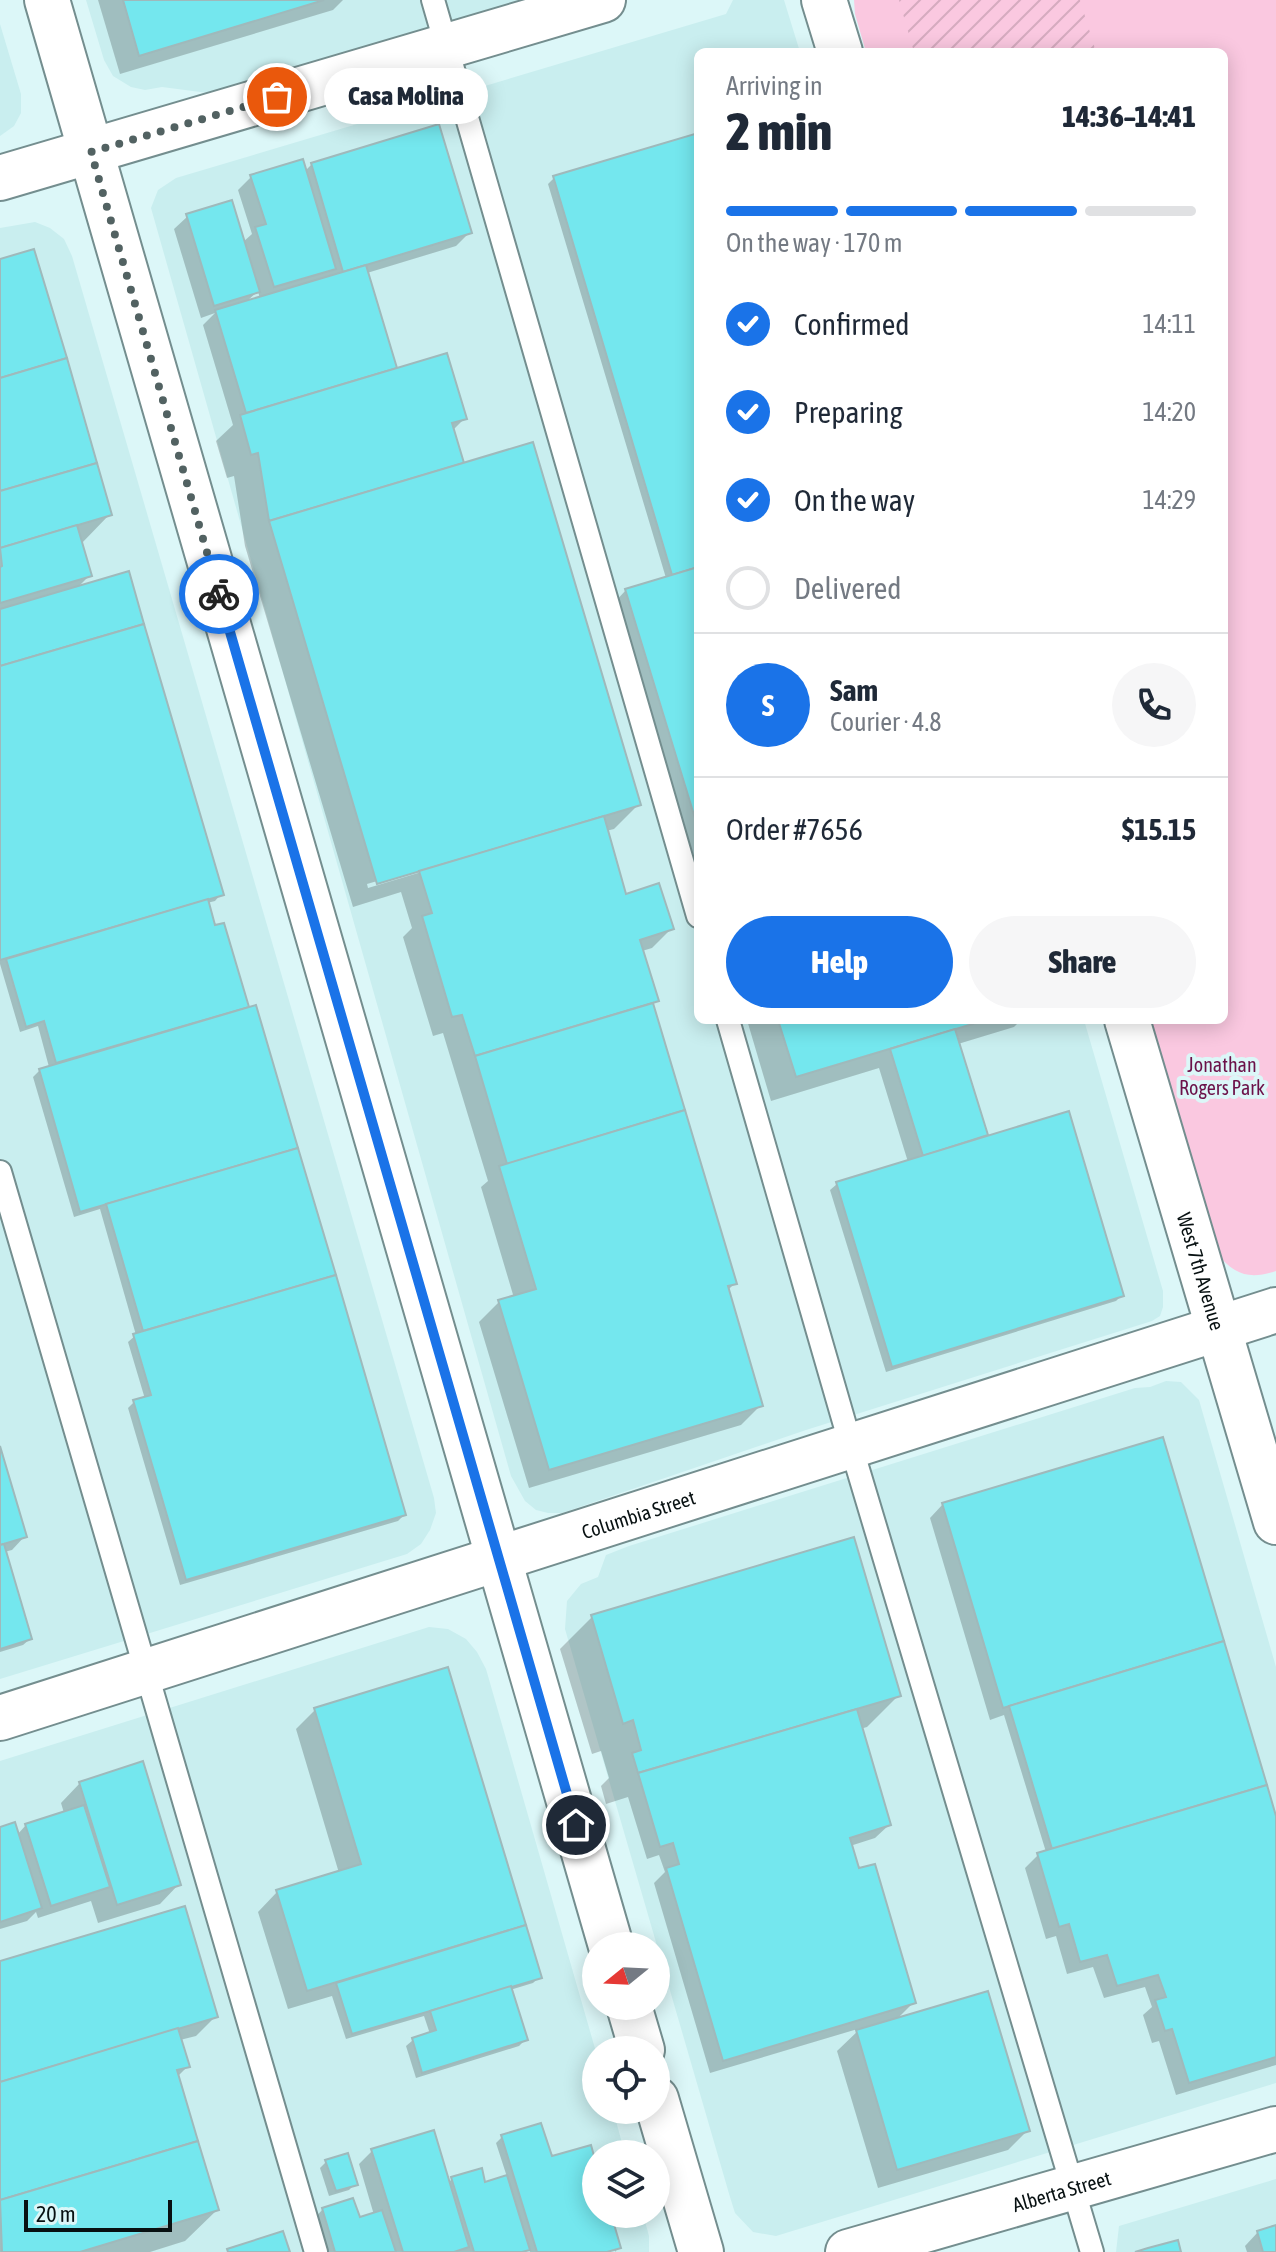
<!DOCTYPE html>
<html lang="en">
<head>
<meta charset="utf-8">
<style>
	body { margin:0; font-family:"Asap Condensed",sans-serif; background:#f6f6f7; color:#1f2937; height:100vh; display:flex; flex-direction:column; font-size:30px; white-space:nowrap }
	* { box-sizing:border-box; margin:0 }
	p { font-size:26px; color:#747a83 }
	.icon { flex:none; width:44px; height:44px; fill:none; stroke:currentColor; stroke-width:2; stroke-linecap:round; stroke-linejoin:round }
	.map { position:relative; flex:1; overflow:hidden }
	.drawer { position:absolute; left:694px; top:48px; width:534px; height:976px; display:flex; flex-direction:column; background:#fff; border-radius:12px; box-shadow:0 4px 20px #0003 }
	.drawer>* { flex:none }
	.needle { width:52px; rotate:252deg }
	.fabs { position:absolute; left:582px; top:1932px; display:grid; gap:16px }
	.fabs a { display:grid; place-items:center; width:88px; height:88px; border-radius:50%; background:#fff; box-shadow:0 4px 20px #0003; font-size:40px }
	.scale { position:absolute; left:24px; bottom:20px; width:148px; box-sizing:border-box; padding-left:8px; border:4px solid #081112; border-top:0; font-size:22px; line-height:28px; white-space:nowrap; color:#081112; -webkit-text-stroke:6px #dcf7f8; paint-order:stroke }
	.pin { position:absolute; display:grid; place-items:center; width:68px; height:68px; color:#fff; margin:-34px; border:4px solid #fff; border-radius:50%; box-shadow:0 2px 8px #0007 }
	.courier { position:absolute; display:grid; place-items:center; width:80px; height:80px; margin:-40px; border:6px solid #1a73e8; border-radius:50%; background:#fff; color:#222; box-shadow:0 2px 10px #0007 }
	.bubble { position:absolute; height:56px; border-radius:28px; background:#fff; box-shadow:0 4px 20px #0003; font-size:26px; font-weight:800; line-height:56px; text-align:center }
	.head em { font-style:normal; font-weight:800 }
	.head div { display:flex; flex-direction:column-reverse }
	.head { display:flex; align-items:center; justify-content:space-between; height:136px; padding:0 32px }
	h1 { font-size:52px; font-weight:800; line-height:60px }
	.bar { display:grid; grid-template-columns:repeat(4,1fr); gap:12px 8px; align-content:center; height:96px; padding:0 32px }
	.bar i { height:10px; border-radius:6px; background:#e0e1e3 }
	.bar .selected { background:#1a73e8 }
	.bar p { grid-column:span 4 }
	.line { display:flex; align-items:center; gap:20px; padding:0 32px; border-top:2px solid #e0e1e3 }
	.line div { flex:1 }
	.round { display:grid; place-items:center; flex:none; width:84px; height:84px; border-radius:42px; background:#f6f6f7 }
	ol { padding:0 32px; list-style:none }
	li { display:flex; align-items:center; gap:24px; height:88px }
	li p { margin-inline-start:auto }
	li .icon { padding:8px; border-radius:50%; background:#1a73e8; color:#fff; stroke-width:4 }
	li:last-child { color:#747a83 }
	li i { width:44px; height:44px; border:4px solid #e0e1e3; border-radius:50% }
	.button { display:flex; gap:16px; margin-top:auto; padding:16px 32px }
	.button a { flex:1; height:92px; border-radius:48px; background:#1a73e8; color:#fff; font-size:32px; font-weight:800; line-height:92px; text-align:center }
	.button a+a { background:#f6f6f7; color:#1f2937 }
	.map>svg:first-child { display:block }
</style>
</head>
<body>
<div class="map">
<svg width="1276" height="2252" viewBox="0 0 1276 2252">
	<defs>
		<pattern id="garden-furrows" width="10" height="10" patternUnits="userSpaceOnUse" patternTransform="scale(2)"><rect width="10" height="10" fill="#fac8e0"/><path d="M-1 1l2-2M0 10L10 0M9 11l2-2" fill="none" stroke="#d5abbf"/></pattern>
	</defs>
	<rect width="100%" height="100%" fill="#dcf7f8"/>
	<g fill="#c9eeef">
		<polygon points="86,0 521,0 208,93 162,87 145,90 131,87 113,76 104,60"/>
		<polygon points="733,0 784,0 800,52 698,52 698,1020 1084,1020 1163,1291 1163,1307 1160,1316 1152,1321 806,1430 562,1513 548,1513 536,1510 525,1501 511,1476 151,208 158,190 176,178 726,14"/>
		<polygon points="0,24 21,94 21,113 14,126 0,136"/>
		<polygon points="35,222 50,228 64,239 72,256 434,1498 436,1513 430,1530 421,1544 407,1554 0,1679 0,228"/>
		<polygon points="1166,1381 1181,1382 1199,1400 1276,1667 1276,2083 776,2236 753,2232 735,2213 730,2197 565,1629 567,1601 581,1584 598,1577 606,1555 629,1546 1135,1388 1150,1387"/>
		<polygon points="429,1627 448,1629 466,1639 477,1652 486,1669 596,2052 596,2110 613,2110 625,2154 596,2154 596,2214 643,2214 649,2236 649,2252 0,2252 0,1761"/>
		<polygon points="1276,2179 1276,2252 1116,2252 1119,2226"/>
	</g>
	<path fill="#fac8e0" d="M854,0h422v1271c-25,8 -39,5 -56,-14l-70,-237h74v-968h-358l-11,-38z"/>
	<polygon fill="url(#garden-furrows)" points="899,0 1080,0 1096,52 914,52"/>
	<g fill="#0003" fill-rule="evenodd">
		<polygon points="98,0 343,0 333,10 120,74"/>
		<polygon points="698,135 698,882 613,604 626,590 666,578 548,184 554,178"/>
		<path d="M312,164l157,69 -13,13 -89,27 29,97 69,48 -13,13 10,35 177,338 -25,25 -8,2 19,65 46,33 -19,19 -10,3 14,49 -4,5 83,278 -8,8 34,114 -20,20 -212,63 -50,-166 20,-20 15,-4 -33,-111 7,-6 -45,-148 -10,3 -30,-99 9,-9 -11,-36 -48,15 -108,-361 -11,-70 -7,2 -11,-37 17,-16 -30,-100 12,-12 -14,5 -27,-89 14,-13 55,26 9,-8 -14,-44 13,-13 54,-6zM258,291l2,8 -15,4zM484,850l1,3 -117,35 -1,-4z"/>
		<polygon points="0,261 110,514 81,544 90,575 76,589 221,894 215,901 207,903 214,927 223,925 247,1009 254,1007 404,1515 398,1521 180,1585 128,1408 134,1402 145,1399 128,1342 136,1335 100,1209 74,1217 33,1077 40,1070 49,1067 38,1026 20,1032 0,964"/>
		<polygon points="747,1020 1021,1020 1014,1027 958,1044 986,1135 981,1140 1122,1295 1116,1301 886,1372 830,1190 837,1184 908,1162 879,1068 771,1101"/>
		<polygon points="0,1453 25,1536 12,1550 4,1552 30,1639 23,1645 0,1652"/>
		<polygon points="943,1504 1276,1823 1276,2065 1176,2095 1159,2041 1152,2043 1143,2015 1152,2007 1145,1987 1104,1998 1093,1967 1067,1974 1056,1936 1046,1939 1025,1868 1038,1855 1046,1852 1004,1715 990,1720 930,1518"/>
		<polygon points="592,1617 899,1695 867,1727 860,1729 889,1825 875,1838 850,1846 857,1871 914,2002 896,2020 1028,2130 1008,2150 878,2188 837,2051 861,2028 710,2073 654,1883 665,1872 659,1855 647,1859 628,1797 606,1804 601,1786 609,1778 601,1751 592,1754 560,1649"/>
		<polygon points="315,1710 524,1925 539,1977 533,1983 510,1990 526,2039 519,2046 416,2078 406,2046 413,2040 430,2034 424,2016 346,2039 332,1996 288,2009 258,1912 277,1892 339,1873 296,1729"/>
		<polygon points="80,1783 179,1884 160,1904 98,1923 91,1901 38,1918 36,1912 27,1921 0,1929 0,1829 17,1835 26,1825 64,1813 61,1803"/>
		<polygon points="0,1964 216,2016 196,2036 180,2040 188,2066 177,2077 217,2210 185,2241 150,2252 0,2252"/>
		<polygon points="502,2137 550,2159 596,2170 596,2214 609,2214 619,2247 615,2252 615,2248 600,2252 530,2252 528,2248 525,2252 319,2252 310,2223 323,2209 358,2219 374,2215 359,2164 372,2151 448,2183 452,2179 484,2184 507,2177 496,2143"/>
		<polygon points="326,2162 355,2184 349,2190 329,2196 320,2168"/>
		<polygon points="1276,2225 1276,2252 1247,2252 1245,2246 1258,2232"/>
	</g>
	<g fill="#74e7ee" stroke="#9fb9bb" stroke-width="2">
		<polygon points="123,0 324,0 139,56"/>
		<polygon points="439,124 472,233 343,272 311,163"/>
		<polygon points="698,133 698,567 672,575 553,176"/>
		<polygon points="303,159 336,269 274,287 255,227 266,224 250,175"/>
		<polygon points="232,200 260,292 214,306 186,214"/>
		<polygon points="34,249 67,358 0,378 0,259"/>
		<polygon points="366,265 397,368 246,413 215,310"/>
		<polygon points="447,353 467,419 452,423 464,463 269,521 258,453 251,455 240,415"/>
		<polygon points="67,358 97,463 0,491 0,378"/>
		<polygon points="533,442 641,805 377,884 269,521"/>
		<polygon points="97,463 112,515 0,548 0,491"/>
		<polygon points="77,525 92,576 0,603 0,567 2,566 0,548"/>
		<polygon points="698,567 698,828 625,589"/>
		<polygon points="129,571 144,624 0,666 0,609"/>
		<polygon points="144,624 224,895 0,960 0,666"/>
		<polygon points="604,816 626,894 659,883 674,929 640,940 659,1001 475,1056 462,1015 452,1017 422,916 432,913 419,871"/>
		<polygon points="208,899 215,925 224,923 249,1007 56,1063 44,1021 26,1027 6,959"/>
		<polygon points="653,1003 685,1110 507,1164 475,1056"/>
		<polygon points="256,1005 298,1148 80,1212 39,1069"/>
		<polygon points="778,1020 986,1020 796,1077"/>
		<polygon points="955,1029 988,1135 923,1156 890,1049"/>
		<polygon points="685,1110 737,1284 728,1286 763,1406 549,1470 498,1300 536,1289 499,1166"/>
		<polygon points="1069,1111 1124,1296 892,1367 836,1182"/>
		<polygon points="298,1148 336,1275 143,1331 106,1204"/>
		<polygon points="336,1275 406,1515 186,1580 133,1400 151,1395 133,1334"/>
		<polygon points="1163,1437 1224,1641 1003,1708 942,1503"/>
		<polygon points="0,1446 27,1537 0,1545"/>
		<polygon points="854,1537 901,1696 638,1773 632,1753 641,1750 633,1720 623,1724 591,1615"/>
		<polygon points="4,1544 32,1639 0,1649 0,1545"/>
		<polygon points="1224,1641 1267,1785 1052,1849 1009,1706"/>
		<polygon points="448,1667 526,1925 307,1991 276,1890 361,1864 314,1708"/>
		<polygon points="857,1709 891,1825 850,1838 859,1868 875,1864 916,2003 723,2061 666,1868 679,1864 673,1843 660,1847 638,1773"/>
		<polygon points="143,1761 181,1885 117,1905 79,1782"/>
		<polygon points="1267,1785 1276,1816 1276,2057 1189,2083 1172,2029 1165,2031 1155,2000 1166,1997 1158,1975 1117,1986 1107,1955 1080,1962 1069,1924 1059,1927 1037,1853"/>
		<polygon points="84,1805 110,1887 51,1906 25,1824"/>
		<polygon points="15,1822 42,1908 0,1922 0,1827"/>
		<polygon points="185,1906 218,2017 0,2082 0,1961"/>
		<polygon points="526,1925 542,1978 352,2034 336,1983"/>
		<polygon points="511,1986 528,2040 422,2073 412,2038 436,2030 430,2011"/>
		<polygon points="988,1991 1030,2131 897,2170 856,2030"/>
		<polygon points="178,2028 190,2067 177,2070 198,2141 0,2200 0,2082"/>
		<polygon points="541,2123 552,2156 591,2145 596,2163 596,2214 611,2214 621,2248 607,2252 537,2252 501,2135"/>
		<polygon points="434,2130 469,2247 454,2252 403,2252 371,2149"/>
		<polygon points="198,2141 219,2210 80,2252 2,2252 0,2200"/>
		<polygon points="348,2153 358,2185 336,2191 325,2160"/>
		<polygon points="482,2168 485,2182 507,2175 530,2250 522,2252 474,2252 451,2177"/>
		<polygon points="353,2198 360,2217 382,2210 396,2252 335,2252 322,2208"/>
		<polygon points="1276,2225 1276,2252 1263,2252 1257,2231"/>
		<polygon points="283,2231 290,2252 228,2252 227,2249"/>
		<polygon points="1178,2240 1181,2252 1135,2252 1148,2248"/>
	</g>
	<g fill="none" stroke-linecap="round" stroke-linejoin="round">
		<g stroke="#748e8f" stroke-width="26">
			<g id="service">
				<polyline points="433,0 698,916"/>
				<polyline points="728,1020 851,1446 1092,2252"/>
				<polyline points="0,1172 316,2252"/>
			</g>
		</g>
		<g stroke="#748e8f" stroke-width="48">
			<g id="minor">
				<polyline points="47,0 611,1946"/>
				<polyline points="0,178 603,0"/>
				<path id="s1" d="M0,1718l1276,-408"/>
				<polyline points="629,2006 642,2050"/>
				<polyline points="656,2099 701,2252"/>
				<path id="s2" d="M848,2252l428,-123"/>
			</g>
		</g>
		<g stroke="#748e8f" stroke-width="48">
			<g id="tertiary">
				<polyline points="824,0 840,52"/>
				<path id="s3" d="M1127,1020l149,502"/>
			</g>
		</g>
		<use href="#service" stroke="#fff" stroke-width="22"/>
		<use href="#minor" stroke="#fff" stroke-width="44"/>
		<use href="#tertiary" stroke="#fff" stroke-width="44"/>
	</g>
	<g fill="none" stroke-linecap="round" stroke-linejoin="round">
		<polyline stroke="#526262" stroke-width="8" stroke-dasharray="0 14.4" points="219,594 91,152 277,97"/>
		<polyline stroke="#1a73e8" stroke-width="10" points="219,594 576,1825"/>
	</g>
	<g text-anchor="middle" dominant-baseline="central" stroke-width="8" stroke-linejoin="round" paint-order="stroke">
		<g font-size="20" fill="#6b1149" stroke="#dcf7f8">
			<text x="1222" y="1064">Jonathan<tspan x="1222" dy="23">Rogers Park</tspan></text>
		</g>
		<g font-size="20" fill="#081112" stroke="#dcf7f8">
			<text stroke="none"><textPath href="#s3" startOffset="262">West 7th Avenue</textPath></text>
			<text stroke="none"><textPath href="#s1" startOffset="670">Columbia Street</textPath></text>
			<text stroke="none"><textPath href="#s2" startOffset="222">Alberta Street</textPath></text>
		</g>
	</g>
</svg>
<div class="fabs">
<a><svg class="needle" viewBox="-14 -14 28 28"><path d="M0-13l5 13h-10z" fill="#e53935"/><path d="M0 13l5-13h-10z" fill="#747a83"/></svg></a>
<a><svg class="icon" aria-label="locate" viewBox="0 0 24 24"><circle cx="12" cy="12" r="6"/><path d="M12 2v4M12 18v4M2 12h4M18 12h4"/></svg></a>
<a><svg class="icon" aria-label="layers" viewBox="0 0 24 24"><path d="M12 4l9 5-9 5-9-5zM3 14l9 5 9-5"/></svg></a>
</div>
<div class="scale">20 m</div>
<div class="pin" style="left:277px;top:97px;background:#ea580c"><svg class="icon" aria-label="bag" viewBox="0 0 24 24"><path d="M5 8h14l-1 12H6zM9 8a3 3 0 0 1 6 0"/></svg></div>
<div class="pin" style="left:576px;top:1825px;background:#1f2937"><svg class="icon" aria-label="home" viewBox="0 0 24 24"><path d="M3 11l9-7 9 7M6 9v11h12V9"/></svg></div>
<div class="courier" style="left:219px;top:594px"><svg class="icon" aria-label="bike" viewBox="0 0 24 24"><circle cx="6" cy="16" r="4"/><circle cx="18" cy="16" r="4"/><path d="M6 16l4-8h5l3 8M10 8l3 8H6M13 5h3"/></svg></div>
<div class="bubble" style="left:324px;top:68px;width:164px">Casa Molina</div>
<section class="drawer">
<div class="head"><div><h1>2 min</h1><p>Arriving in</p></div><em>14:36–14:41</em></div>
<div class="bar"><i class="selected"></i><i class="selected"></i><i class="selected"></i><i></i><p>On the way · 170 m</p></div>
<ol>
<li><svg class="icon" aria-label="check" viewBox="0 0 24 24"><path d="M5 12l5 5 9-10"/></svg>Confirmed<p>14:11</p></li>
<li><svg class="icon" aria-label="check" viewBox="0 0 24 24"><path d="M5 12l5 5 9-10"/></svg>Preparing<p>14:20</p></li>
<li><svg class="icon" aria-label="check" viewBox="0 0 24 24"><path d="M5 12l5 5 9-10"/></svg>On the way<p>14:29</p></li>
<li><i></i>Delivered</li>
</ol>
<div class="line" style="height:144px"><b class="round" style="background:#1a73e8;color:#fff">S</b><div><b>Sam</b><p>Courier · 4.8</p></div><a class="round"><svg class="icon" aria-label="phone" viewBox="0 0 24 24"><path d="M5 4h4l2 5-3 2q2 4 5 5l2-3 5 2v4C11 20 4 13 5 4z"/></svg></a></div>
<div class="line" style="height:104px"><div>Order #7656</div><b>$15.15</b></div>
<div class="button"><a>Help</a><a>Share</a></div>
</section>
</div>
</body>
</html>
